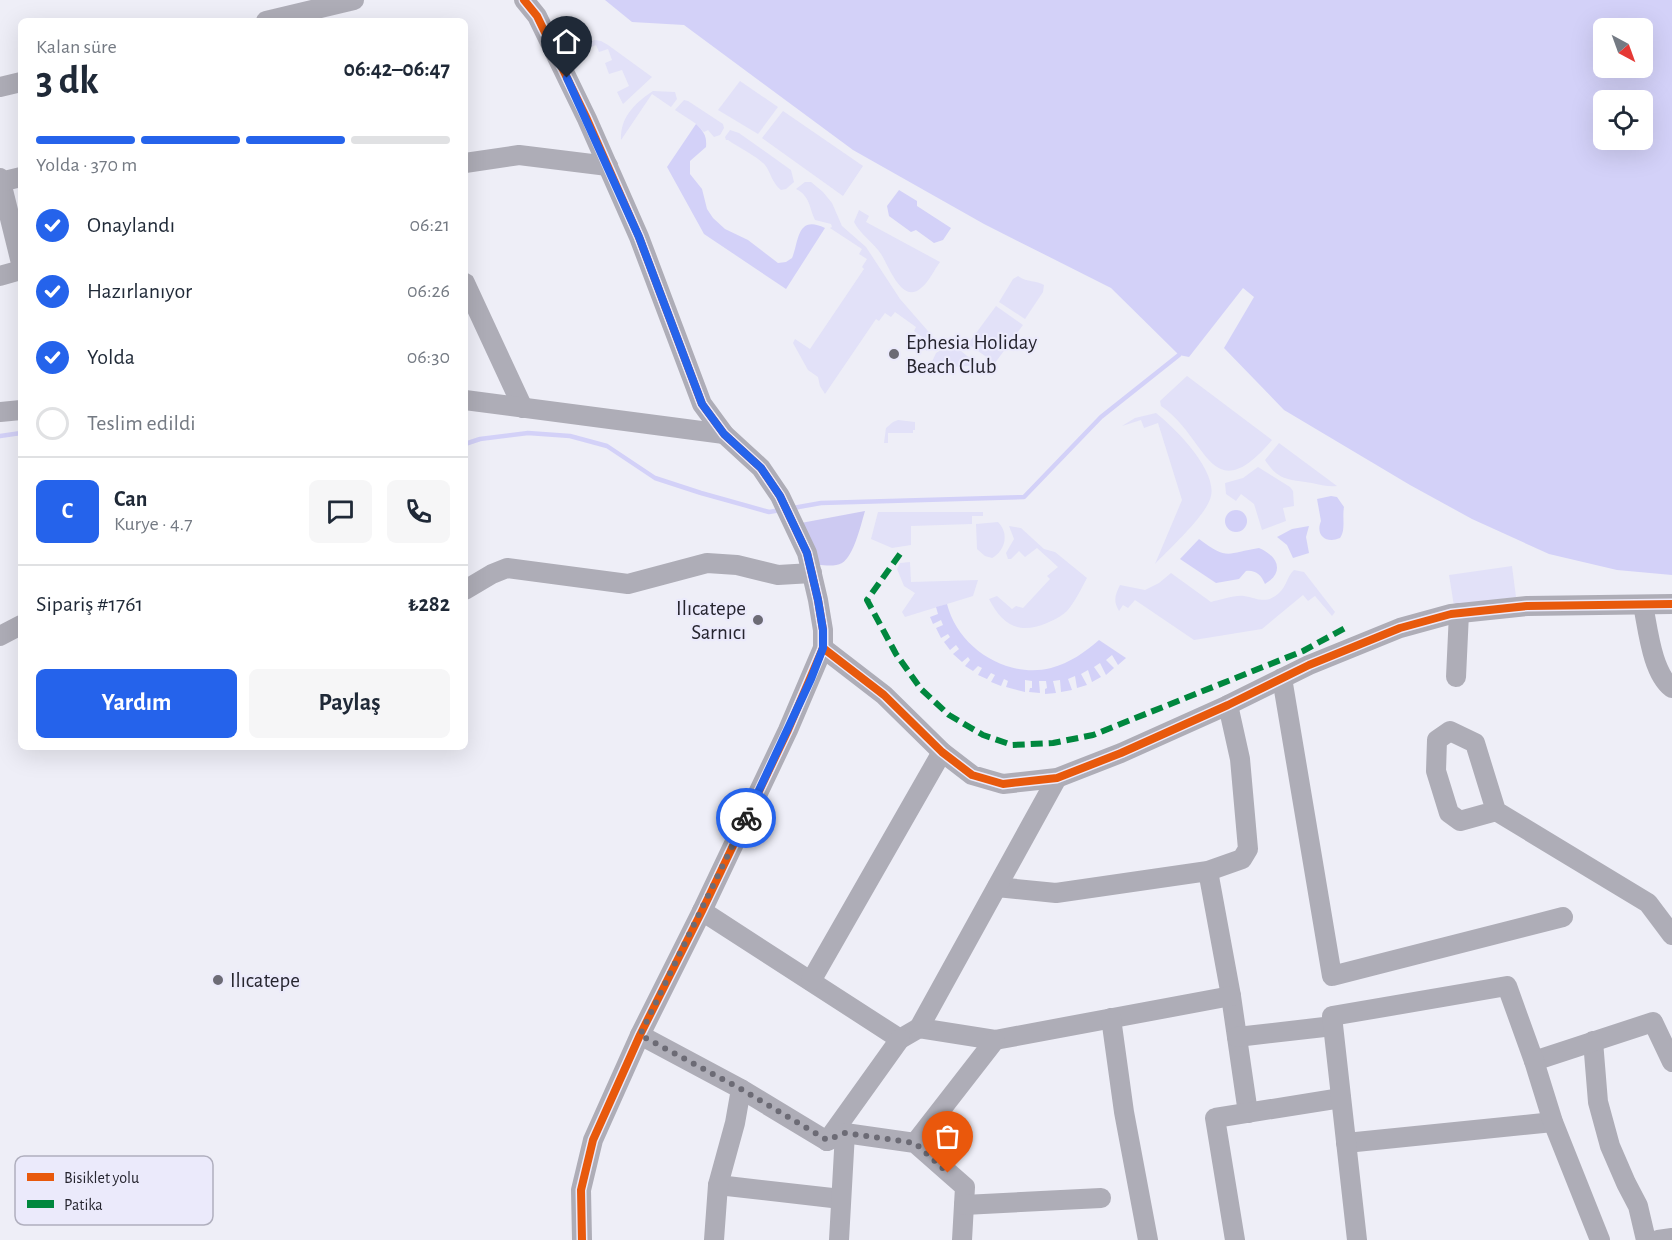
<!DOCTYPE html>
<html lang="tr">
<head>
<meta charset="utf-8">
<style>
	body { margin:0; font-family:"Alegreya Sans",sans-serif; background:#f6f6f7; color:#1f2937; height:100vh; display:flex; flex-direction:column; font-size:22px; white-space:nowrap }
	* { box-sizing:border-box; margin:0 }
	p { font-size:20px; color:#747a83 }
	.icon { flex:none; width:33px; height:33px; fill:none; stroke:currentColor; stroke-width:2; stroke-linecap:round; stroke-linejoin:round }
	.map { position:relative; flex:1; overflow:hidden }
	.panel { position:absolute; left:18px; top:18px; width:450px; height:732px; display:flex; flex-direction:column; background:#fff; border-radius:9px; box-shadow:0 6px 24px #0002 }
	.panel>* { flex:none }
	.needle { width:39px; rotate:139deg }
	.buttons { position:absolute; left:1593px; top:18px; display:grid; gap:12px }
	.buttons a { display:grid; place-items:center; width:60px; height:60px; border-radius:9px; background:#fff; box-shadow:0 6px 24px #0002; font-size:30px }
	.pin { position:absolute; display:grid; place-items:center; width:51px; height:51px; color:#fff; margin:-62px -26px; border-radius:50% 50% 50% 0; rotate:-45deg; box-shadow:0 0 6px #0007 }
	.pin .icon { rotate:45deg }
	.courier { position:absolute; display:grid; place-items:center; width:60px; height:60px; margin:-30px; border:4px solid #2563eb; border-radius:50%; background:#fff; color:#222; box-shadow:0 2px 8px #0007 }
	.headline em { font-style:normal; font-weight:700 }
	.headline div { display:flex; flex-direction:column-reverse }
	.headline { display:flex; align-items:center; justify-content:space-between; height:102px; padding:0 18px }
	h1 { font-size:39px; font-weight:700; line-height:45px }
	.bar { display:grid; grid-template-columns:repeat(4,1fr); gap:9px 6px; align-content:center; height:72px; padding:0 18px }
	.bar i { height:8px; border-radius:4px; background:#e0e1e3 }
	.bar .selected { background:#2563eb }
	.bar p { grid-column:span 4 }
	.line { display:flex; align-items:center; gap:15px; padding:0 18px; border-top:2px solid #e0e1e3 }
	.line div { flex:1 }
	.round { display:grid; place-items:center; flex:none; width:63px; height:63px; border-radius:9px; background:#f6f6f7 }
	ol { padding:0 18px; list-style:none }
	li { display:flex; align-items:center; gap:18px; height:66px }
	li p { margin-inline-start:auto }
	li .icon { padding:6px; border-radius:50%; background:#2563eb; color:#fff; stroke-width:4 }
	li:last-child { color:#747a83 }
	li i { width:33px; height:33px; border:3px solid #e0e1e3; border-radius:50% }
	.cta { display:flex; gap:12px; margin-top:auto; padding:12px 18px }
	.cta a { flex:1; height:69px; border-radius:9px; background:#2563eb; color:#fff; font-size:24px; font-weight:700; line-height:69px; text-align:center }
	.cta a+a { background:#f6f6f7; color:#1f2937 }
	.map>svg:first-child { display:block }
</style>
</head>
<body>
<div class="map">
<svg width="1672" height="1240" viewBox="0 0 1672 1240">
	<rect width="100%" height="100%" fill="#eeeef7"/>
	<g fill="#e2e1f8">
		<path d="M595,40l6,1 7,4 44,32 -29,27 -6,-12 12,-6 -7,-16 -13,4 -4,-11 7,-3 -4,-11 -9,3 -3,-7 -16,7c2,-8 7,-10 15,-12z"/>
		<polygon points="740,81 778,107 758,134 718,110"/>
		<path d="M653,91l22,1 2,7 -6,8 -19,-13 -31,46c-1,-23 14,-37 32,-49z"/>
		<polygon points="684,100 688,101 723,124 724,128 720,135 714,137 708,130 704,132 695,123 675,110"/>
		<polygon points="783,111 863,166 843,196 762,138"/>
		<path d="M730,130l9,3 52,37 3,12 -8,7 -5,1c-9,-7 -10,-17 -16,-25 -7,-8 -27,-18 -37,-25h-2l-1,-3z"/>
		<path d="M805,182h6l12,10 9,11 10,23 24,21 34,52 34,39 -7,13 -9,-7 4,-7 -8,-6 2,-4 -21,-15 -4,5 -6,-4 -6,8 -3,-2 -51,75 -5,-8 -2,-9 -10,-7 -15,-27 2,-4 15,10 54,-80 -2,-2 5,-8 -8,-5 3,-5 -32,-21 2,-1 -1,-3 -16,-4c-6,-13 -5,-24 -19,-31z"/>
		<path d="M859,210l10,6 -3,6 74,40c-6,8 -11,20 -19,26 -19,17 -32,-22 -40,-34 -7,-11 -20,-19 -27,-32z"/>
		<path d="M1018,276c10,7 18,4 26,9l-1,7 -18,27 -26,-17 14,-23z"/>
		<polygon points="996,306 1023,325 995,363 968,344"/>
		<polygon points="946,347 961,351 973,361 970,366 929,368 936,353"/>
		<path d="M1187,376l85,64c-62,73 -64,-3 -111,-34l-1,-5z"/>
		<path d="M1156,413c19,15 61,57 55,83 -4,19 -42,53 -56,68l27,-64 -24,-77 -14,5 -3,-8 -19,6 13,-8z"/>
		<polygon points="898,420 915,422 915,430 913,430 913,433 888,433 888,443 884,443 886,428 893,422"/>
		<path d="M1279,443l58,43c-9,1 -16,-1 -25,-3 -22,-4 -33,-1 -47,-23z"/>
		<polygon points="1258,467 1290,487 1293,491 1294,506 1283,508 1286,521 1262,530 1254,504 1241,494 1236,501 1226,494 1225,483 1243,478"/>
		<polygon points="878,512 983,512 983,516 972,516 972,524 911,526 911,545 892,548 871,539"/>
		<path d="M998,522c11,11 8,28 -6,36l-7,-2 -8,-7 -1,-25z"/>
		<path d="M1009,526l12,2 23,21 11,3 32,26c-6,11 -12,24 -20,33 -5,5 -13,9 -20,12 -28,12 -45,2 -58,-24l8,-3 15,13 4,-3 7,2 27,-29 -3,-3 11,-9 -21,-19 -12,9 -6,-6 -8,8h-3l-2,-6 8,-14z"/>
		<polygon points="910,562 911,582 978,580 973,596 905,617 902,612 915,593 904,586 897,569 900,563"/>
		<polygon points="1512,566 1516,597 1454,606 1449,575"/>
		<path d="M1294,570l10,2 31,40 -3,4 -17,-20 -7,5 -5,-6 -41,34 -68,11 -59,-40 -7,8 -5,-3 -4,6c-6,-10 -4,-16 1,-26l25,5 14,-7 12,-10 40,29c9,-2 23,-7 33,-6 13,2 22,9 35,-3 8,-7 8,-17 15,-23z"/>
	</g>
	<path fill="#cdcaf2" d="M865,511c-4,13 -11,45 -23,52 -7,4 -17,2 -24,2l-17,-42z"/>
	<g fill="#d3d1f8" fill-rule="evenodd">
		<path d="M605,0h1067v575l-55,-5 -68,-16 -77,-35 -62,-34 -126,-75 -60,-62 30,-51 -11,-9 -54,69 -10,-2 -68,-67 -127,-64 -131,-74 -169,-125 -52,-3zM1604,28h38v40h-38zM1604,100h38v40h-38z"/>
		<path d="M696,124c8,8 11,12 10,23l-16,14v13l12,15 5,20 6,9 12,11 23,11 30,23 8,-1 6,-4c7,-15 4,-44 33,-30l-39,61 -82,-55 -37,-67z"/>
		<polygon points="899,190 917,201 917,206 951,228 943,240 934,243 916,230 911,232 889,216 887,206"/>
		<path d="M1331,496l6,1 7,10c-2,10 2,23 -4,31 -14,6 -25,-3 -19,-17l-4,-22z"/>
		<circle cx="1236" cy="521" r="11"/>
		<polygon points="1309,526 1306,537 1309,553 1293,558 1287,545 1277,537 1292,529"/>
		<path d="M1199,539c29,22 28,14 60,9 19,8 26,24 6,36 -4,-9 -9,-14 -19,-13l-7,8 -23,4 -36,-24z"/>
		<path d="M947,604c11,44 60,75 104,64 19,-5 34,-16 48,-28l27,18 -8,7 -6,-10 -6,5 8,8 -8,7 -6,-12 -6,4 7,10 -9,5 -4,-12 -7,4 6,11 -10,3 -2,-12 -7,3 4,11 -11,2 -1,-12 -7,1 3,12 -11,1v-5l2,-1 -1,-7h-7l1,12 -11,-1 1,-4h2v-7l-7,-1v12l-19,-5 2,-6 -4,-2 -3,7 -10,-4 4,-7 -4,-2 -4,6 -9,-4 4,-7 -4,-2 -5,5 -8,-5 5,-6 -2,-3 -6,5 -9,-8 6,-5 -3,-4 -6,5 -6,-8 6,-5 -2,-3 -7,4 -5,-10 7,-3 -2,-5 -8,4 -3,-7 8,-3 -2,-7z"/>
	</g>
	<g fill="none" stroke-linecap="round" stroke-linejoin="round">
		<g stroke="#d3d1f8" stroke-width="4.5">
			<polyline points="0,436 21,433"/>
			<polyline points="465,444 480,439 528,433 570,436 607,446 655,478 701,493 769,512 781,510"/>
			<polyline points="793,508 821,503 1024,497 1101,417 1179,355"/>
		</g>
		<g stroke="#aeadb7" stroke-width="20">
			<polyline points="524,0 537,16 587,119 639,237 702,404 724,434 761,468 780,496 807,553 818,600 823,630 823,648 788,730 702,911 640,1035 593,1140 581,1190 582,1240"/>
			<polyline points="266,21 354,0"/>
			<polyline points="0,87 21,82"/>
			<polyline points="465,163 519,155 608,166"/>
			<polyline points="0,178 21,263"/>
			<polyline points="0,182 21,177"/>
			<polyline points="0,276 21,270"/>
			<polyline points="465,283 523,408"/>
			<polyline points="465,400 724,434"/>
			<polyline points="0,412 21,410"/>
			<polyline points="465,590 492,574 507,568 628,584 707,563 737,565 778,575 812,573"/>
			<path d="M1643,605c5,24 9,68 29,83"/>
			<polyline points="0,636 21,625"/>
			<polyline points="823,648 884,695 942,752 972,775 1003,784 1057,778 1121,753 1228,705 1309,665 1400,628 1451,614 1527,606 1672,604"/>
			<polyline points="1456,677 1459,613"/>
			<polyline points="1282,678 1332,976 1563,917"/>
			<polyline points="1496,811 1460,821 1449,813 1436,771 1437,740 1450,731 1475,743 1496,811 1648,903 1672,935"/>
			<polyline points="1208,871 1231,996 1248,1113"/>
			<polyline points="997,887 1056,893 1208,871 1242,859 1248,849 1240,759 1228,705"/>
			<polyline points="702,911 900,1039 919,1028 995,1040 1231,996"/>
			<polyline points="811,981 942,752"/>
			<polyline points="1111,1018 1124,1112 1148,1240"/>
			<polyline points="919,1028 1057,778"/>
			<polyline points="640,1035 741,1089 827,1141 845,1133 915,1143 965,1187 962,1240"/>
			<polyline points="1237,1037 1333,1026"/>
			<polyline points="1593,1041 1598,1102 1610,1146 1626,1183 1638,1206 1646,1240"/>
			<polyline points="1534,1061 1653,1022 1672,1062"/>
			<polyline points="827,1141 900,1039"/>
			<polyline points="915,1143 995,1040"/>
			<polyline points="1346,1143 1553,1122"/>
			<polyline points="718,1185 841,1199"/>
			<polyline points="964,1205 1101,1198"/>
			<polyline points="714,1240 718,1185 735,1123 741,1089"/>
			<polyline points="839,1240 845,1133"/>
			<polyline points="1235,1240 1215,1118 1341,1098"/>
			<polyline points="1357,1240 1332,1016 1507,986 1534,1061 1553,1122 1600,1240"/>
			<polyline points="1658,1240 1672,1238"/>
		</g>
		<polyline stroke="#00873e" stroke-width="6" stroke-dasharray="12 6" stroke-linecap="butt" points="900,554 867,600 896,654 921,689 949,715 983,735 1012,745 1053,743 1093,735 1303,651 1347,627"/>
		<g stroke="#ebeafb" stroke-width="11">
			<g id="cycleway">
				<polyline points="524,0 537,16 587,119 639,237 702,404 724,434 761,468 780,496 807,553 818,600 823,630 823,648 788,730 702,911 640,1035 593,1140 581,1190 582,1240"/>
				<polyline points="823,648 884,695 942,752 972,775 1003,784 1057,778 1121,753 1228,705 1309,665 1400,628 1451,614 1527,606 1672,604"/>
			</g>
		</g>
		<use href="#cycleway" stroke="#e8590c" stroke-width="8"/>
	</g>
	<g fill="none" stroke-linecap="round" stroke-linejoin="round">
		<polyline stroke="#6c6b75" stroke-width="6" stroke-dasharray="0 10.8" points="746,818 640,1035 741,1089 827,1140 845,1133 915,1143 948,1173"/>
		<polyline stroke="#2563eb" stroke-width="8" points="567,78 639,237 702,404 724,434 761,468 780,496 807,553 818,600 823,630 823,648 811,679 746,818"/>
	</g>
	<g fill="#6c6b75" stroke="#ebeafb" stroke-width="2">
		<circle cx="894" cy="354" r="6"/>
		<circle cx="758" cy="620" r="6"/>
		<circle cx="218" cy="980" r="6"/>
	</g>
	<g text-anchor="middle" dominant-baseline="central" stroke-width="4.5" stroke-linejoin="round" paint-order="stroke">
		<g font-size="21" fill="#26252f" stroke="#ebeafb" text-anchor="start">
			<text x="906" y="342">Ephesia Holiday<tspan x="906" dy="24">Beach Club</tspan></text>
			<text x="746" y="608" text-anchor="end">Ilıcatepe<tspan x="746" dy="24">Sarnıcı</tspan></text>
			<text x="230" y="980">Ilıcatepe</text>
		</g>
	</g>
	<rect x="15" y="1156" width="198" height="69" rx="9" fill="#ebeafb" stroke="#b0afbe" stroke-width="1.5"/>
	<rect x="27" y="1173" width="27" height="8" fill="#e8590c"/>
	<rect x="27" y="1200" width="27" height="8" fill="#00873e"/>
	<g font-size="16" fill="#26252f">
		<text x="64" y="1183">Bisiklet yolu</text>
		<text x="64" y="1210">Patika</text>
	</g>
</svg>
<div class="buttons">
<a><svg class="needle" viewBox="-14 -14 28 28"><path d="M0-13l5 13h-10z" fill="#e53935"/><path d="M0 13l5-13h-10z" fill="#747a83"/></svg></a>
<a><svg class="icon" aria-label="locate" viewBox="0 0 24 24"><circle cx="12" cy="12" r="6"/><path d="M12 2v4M12 18v4M2 12h4M18 12h4"/></svg></a>
</div>
<div class="pin" style="left:948px;top:1173px;background:#ea580c"><svg class="icon" aria-label="bag" viewBox="0 0 24 24"><path d="M5 8h14l-1 12H6zM9 8a3 3 0 0 1 6 0"/></svg></div>
<div class="pin" style="left:567px;top:78px;background:#1f2937"><svg class="icon" aria-label="home" viewBox="0 0 24 24"><path d="M3 11l9-7 9 7M6 9v11h12V9"/></svg></div>
<div class="courier" style="left:746px;top:818px"><svg class="icon" aria-label="bike" viewBox="0 0 24 24"><circle cx="6" cy="16" r="4"/><circle cx="18" cy="16" r="4"/><path d="M6 16l4-8h5l3 8M10 8l3 8H6M13 5h3"/></svg></div>
<section class="panel">
<div class="headline"><div><h1>3 dk</h1><p>Kalan süre</p></div><em>06:42–06:47</em></div>
<div class="bar"><i class="selected"></i><i class="selected"></i><i class="selected"></i><i></i><p>Yolda · 370 m</p></div>
<ol>
<li><svg class="icon" aria-label="check" viewBox="0 0 24 24"><path d="M5 12l5 5 9-10"/></svg>Onaylandı<p>06:21</p></li>
<li><svg class="icon" aria-label="check" viewBox="0 0 24 24"><path d="M5 12l5 5 9-10"/></svg>Hazırlanıyor<p>06:26</p></li>
<li><svg class="icon" aria-label="check" viewBox="0 0 24 24"><path d="M5 12l5 5 9-10"/></svg>Yolda<p>06:30</p></li>
<li><i></i>Teslim edildi</li>
</ol>
<div class="line" style="height:108px"><b class="round" style="background:#2563eb;color:#fff">C</b><div><b>Can</b><p>Kurye · 4.7</p></div><a class="round"><svg class="icon" aria-label="chat" viewBox="0 0 24 24"><path d="M4 5h16v11H9l-5 4z"/></svg></a><a class="round"><svg class="icon" aria-label="phone" viewBox="0 0 24 24"><path d="M5 4h4l2 5-3 2q2 4 5 5l2-3 5 2v4C11 20 4 13 5 4z"/></svg></a></div>
<div class="line" style="height:78px"><div>Sipariş #1761</div><b>₺282</b></div>
<div class="cta"><a>Yardım</a><a>Paylaş</a></div>
</section>
</div>
</body>
</html>
